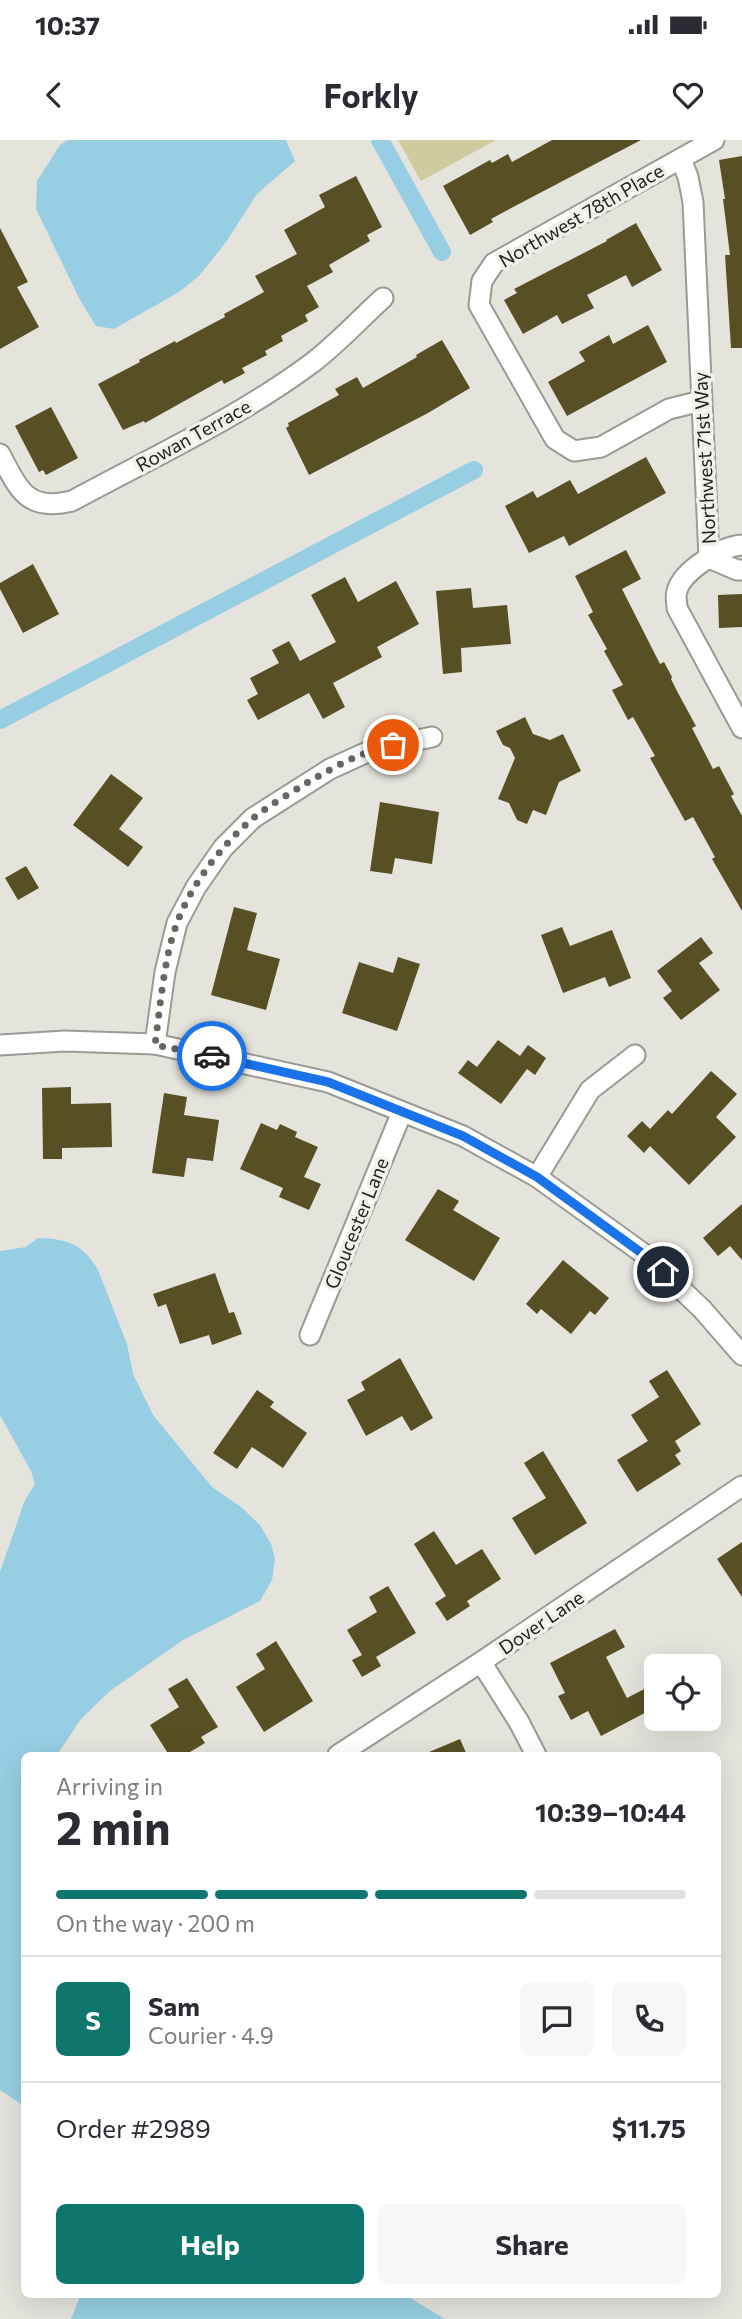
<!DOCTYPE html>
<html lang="en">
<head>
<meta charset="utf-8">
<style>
	body { margin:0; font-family:Commissioner,sans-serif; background:#f7f7f7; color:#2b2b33; height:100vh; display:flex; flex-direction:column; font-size:26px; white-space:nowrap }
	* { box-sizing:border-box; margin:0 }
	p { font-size:23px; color:#7c7c81 }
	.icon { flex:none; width:38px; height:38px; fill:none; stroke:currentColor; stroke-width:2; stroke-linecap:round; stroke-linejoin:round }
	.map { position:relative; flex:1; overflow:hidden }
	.details { position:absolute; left:21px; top:1612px; width:700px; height:546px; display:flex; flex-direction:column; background:#fff; border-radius:10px; box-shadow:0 7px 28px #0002 }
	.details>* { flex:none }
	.fabs { position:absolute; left:644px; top:1514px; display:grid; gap:14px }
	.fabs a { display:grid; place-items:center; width:77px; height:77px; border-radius:10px; background:#fff; box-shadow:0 7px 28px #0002; font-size:35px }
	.pin { position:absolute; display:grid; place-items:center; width:60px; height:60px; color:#fff; margin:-30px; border:4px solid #fff; border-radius:50%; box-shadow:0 2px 7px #0007 }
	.courier { position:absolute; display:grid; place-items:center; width:70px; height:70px; margin:-35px; border:5px solid #1a73e8; border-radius:50%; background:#fff; color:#222; box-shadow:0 2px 9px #0007 }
	.overview em { font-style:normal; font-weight:700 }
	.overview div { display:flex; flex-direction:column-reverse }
	.overview { display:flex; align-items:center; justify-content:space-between; height:119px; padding:0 35px }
	h1 { font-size:46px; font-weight:700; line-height:52px }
	.bar { display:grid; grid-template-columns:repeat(4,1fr); gap:10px 7px; align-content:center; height:84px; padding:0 35px }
	.bar i { height:9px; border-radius:5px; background:#e1e1e2 }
	.bar .selected { background:#0f766e }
	.bar p { grid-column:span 4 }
	.line { display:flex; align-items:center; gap:18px; padding:0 35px; border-top:2px solid #e1e1e2 }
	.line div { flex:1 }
	.round { display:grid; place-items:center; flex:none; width:74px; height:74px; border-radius:10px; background:#f7f7f7 }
	.primary-button { display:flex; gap:14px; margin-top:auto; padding:14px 35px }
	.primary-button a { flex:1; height:80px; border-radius:10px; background:#0f766e; color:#fff; font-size:28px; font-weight:700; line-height:80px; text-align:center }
	.primary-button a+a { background:#f7f7f7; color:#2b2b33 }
	.status { display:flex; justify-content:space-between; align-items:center; height:49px; padding:0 35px; background:#fff; direction:ltr }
	.status svg { height:19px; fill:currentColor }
	header { display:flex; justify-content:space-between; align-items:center; height:91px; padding:0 35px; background:#fff; font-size:32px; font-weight:700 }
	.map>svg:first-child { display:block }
</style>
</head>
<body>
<div class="status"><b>10:37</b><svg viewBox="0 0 49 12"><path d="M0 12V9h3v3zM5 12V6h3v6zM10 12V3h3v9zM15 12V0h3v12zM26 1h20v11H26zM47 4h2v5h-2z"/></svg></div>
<header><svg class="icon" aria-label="back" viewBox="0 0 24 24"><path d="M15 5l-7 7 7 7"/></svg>Forkly<svg class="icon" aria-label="heart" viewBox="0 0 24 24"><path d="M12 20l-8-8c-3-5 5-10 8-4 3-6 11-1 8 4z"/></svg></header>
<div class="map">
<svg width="742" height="2179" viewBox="0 0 742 2179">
	<rect width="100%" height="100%" fill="#e4e3dc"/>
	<polygon fill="#d0ca9f" points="398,0 496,0 421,41"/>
	<g fill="#97cee3">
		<polygon points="68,0 286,0 295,21 257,54 226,102 199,136 179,152 114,189 96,186 80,160 36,69 37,41 60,5"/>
		<path d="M38,1098c30,1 45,6 60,32l29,74 6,30 20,41 59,72 29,20 19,18 11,19 4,15 -3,21 -12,21 -77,39 -73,51 -29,28 -24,36h-33v351l-24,-16v-518l25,-72 10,-16 -4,-13 -31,-56v-164l26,-4z"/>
		<polygon points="81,2154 409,2154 412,2159 445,2179 71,2179"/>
	</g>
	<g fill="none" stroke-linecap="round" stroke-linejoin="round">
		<g stroke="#97cee3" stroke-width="18">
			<polyline points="380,0 442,112"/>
			<polyline points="0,580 474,330"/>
		</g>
	</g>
	<g fill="#575024">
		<polygon points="552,0 641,0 515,66 491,79 493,82 470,95 443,46 490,20 492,23 508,14 512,22"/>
		<polygon points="742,16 742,208 731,208 725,115 730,115 723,59 725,59 719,20"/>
		<polygon points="356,36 382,87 367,95 370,101 329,125 333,132 307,146 319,167 305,175 308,181 281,196 283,201 265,211 267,215 242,228 245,233 224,244 222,240 145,283 144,281 123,290 98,244 140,222 139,220 175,201 176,203 225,177 224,174 264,152 255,136 297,114 284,90 325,67 319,55"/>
		<polygon points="636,83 662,130 632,147 626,135 587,155 594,168 562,184 557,175 523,194 504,160 517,153 514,149 607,101 606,100"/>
		<polygon points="0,88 28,142 17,147 39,187 0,209"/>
		<polygon points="648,185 667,222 567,276 548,242 585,221 579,212 609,195 613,204"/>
		<polygon points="442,200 470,248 428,273 309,335 286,288 289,286 288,283 339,255 335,249 357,237 363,248 417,217 416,215"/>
		<polygon points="51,267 78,318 46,335 43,330 39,332 15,286"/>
		<polygon points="646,317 666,353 569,406 564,396 529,413 505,366 533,351 537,358 570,340 578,354"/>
		<polygon points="626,410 641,439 622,449 660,524 664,522 672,537 671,539 678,553 696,586 692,588 713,629 719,626 734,654 731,656 742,676 742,771 712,719 715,717 693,677 685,681 650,618 655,616 633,577 628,580 612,550 623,545 604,511 607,509 588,475 593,472 575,436"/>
		<polygon points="33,424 59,474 23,493 0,449 0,443"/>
		<polygon points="345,437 358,462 396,441 419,484 377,507 382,517 333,543 345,567 323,579 309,553 258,580 247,560 258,554 250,538 279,523 272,510 289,501 300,521 336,502 311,455"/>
		<polygon points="471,448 473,468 507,465 511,504 461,508 462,532 443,534 436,451"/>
		<polygon points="742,454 742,487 719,488 718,455"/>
		<polygon points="525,577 533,594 550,600 563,594 581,631 559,642 546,675 533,670 527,684 517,680 509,663 498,659 515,618 510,608 503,605 496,591"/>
		<polygon points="111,634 143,658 119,689 143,707 128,727 73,685"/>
		<polygon points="380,662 439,672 432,724 395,718 392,734 370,731"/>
		<polygon points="26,726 39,748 18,760 5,738"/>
		<polygon points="234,767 257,773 247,810 280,819 266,870 211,855"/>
		<polygon points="562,787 570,806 612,790 631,838 609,847 605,837 563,853 541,795"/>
		<polygon points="701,797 713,813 699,823 720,850 681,880 663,858 672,851 657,831"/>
		<polygon points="398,817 420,824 397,891 342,873 359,822 393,833"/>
		<polygon points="498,900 520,916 528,905 546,918 535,935 527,929 501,964 458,933 468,920 477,927"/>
		<polygon points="711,931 737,954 716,977 736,997 689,1045 650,1006 644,1013 627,996 642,981 650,989 668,970 672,974"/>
		<polygon points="71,947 71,964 111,963 112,1007 62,1008 62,1019 43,1019 42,948"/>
		<polygon points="164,953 187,957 184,975 219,980 213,1021 187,1018 184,1037 152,1033"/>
		<polygon points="261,983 277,990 280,984 297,992 295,997 318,1007 304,1037 321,1044 309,1070 279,1057 283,1048 240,1029"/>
		<polygon points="438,1049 459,1061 453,1070 500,1098 474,1141 405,1100"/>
		<polygon points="742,1064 742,1120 730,1106 718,1116 703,1098"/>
		<polygon points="563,1120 609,1158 595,1175 590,1171 571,1194 541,1169 537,1174 526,1164"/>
		<polygon points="215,1133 229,1173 234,1172 242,1194 212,1205 209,1195 180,1204 166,1164 158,1167 153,1154"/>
		<polygon points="400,1218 433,1278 411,1291 402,1276 366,1296 347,1260 365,1250 361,1242"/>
		<polygon points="667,1230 701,1284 675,1301 681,1311 675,1315 681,1324 637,1352 617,1320 648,1301 631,1275 659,1257 649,1241"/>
		<polygon points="257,1250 274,1262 270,1267 307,1293 283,1328 252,1307 237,1329 213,1313"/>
		<polygon points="543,1311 587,1383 535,1415 512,1378 546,1358 524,1323"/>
		<polygon points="434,1391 456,1425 482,1409 501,1439 467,1461 470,1466 447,1481 435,1463 446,1456 414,1404"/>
		<polygon points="742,1402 742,1457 717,1419"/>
		<polygon points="388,1446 416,1493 376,1517 381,1526 362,1537 352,1520 362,1515 347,1490 377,1472 369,1457"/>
		<polygon points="615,1489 625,1507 606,1517 627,1558 656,1543 656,1567 601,1596 588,1571 571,1580 558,1556 565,1553 550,1523"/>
		<polygon points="276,1501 313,1561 264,1592 236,1547 265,1529 256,1514"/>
		<polygon points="187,1538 218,1587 201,1597 205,1603 185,1615 169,1615 150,1585 179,1567 168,1549"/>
		<polygon points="460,1599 467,1615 422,1615"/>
	</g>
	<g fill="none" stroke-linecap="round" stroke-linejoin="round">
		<g stroke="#9b9a94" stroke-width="23">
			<g id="minor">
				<polyline points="681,19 688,37 693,62 709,418"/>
				<polyline points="701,261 669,269 601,307 574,311 555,299 479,165 482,141 494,123 714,0"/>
				<path d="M0,314c19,36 27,58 72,47 81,-44 166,-83 240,-138 25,-19 48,-44 71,-65"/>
				<path d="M742,405c-20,1 -60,26 -65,46 -2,5 0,12 0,17l65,120"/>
				<polyline points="709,418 737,430 742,430"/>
				<polyline points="155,904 165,832 177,783 196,747 223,708 253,678 330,629 374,609 432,597"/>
				<polyline points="0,905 65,901 155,904 328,942 463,996 537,1037 644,1114 702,1169 742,1215"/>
				<polyline points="537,1037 590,950 635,915"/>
				<polyline points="310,1195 402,972"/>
				<polyline points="481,1522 519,1582 536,1615"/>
				<polyline points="338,1615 481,1522 742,1346"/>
			</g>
		</g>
		<use href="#minor" stroke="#fff" stroke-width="19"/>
	</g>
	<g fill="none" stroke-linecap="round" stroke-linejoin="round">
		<path stroke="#676662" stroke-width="7" stroke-dasharray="0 12.6" d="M212,916l-57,-11c5,-37 9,-88 22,-122 14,-38 44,-77 75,-104 17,-14 39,-26 58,-38 26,-15 53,-30 83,-36"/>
		<polyline stroke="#1a73e8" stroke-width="9" points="212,916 328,942 463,996 537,1037 643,1114 663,1132"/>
	</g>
	<g text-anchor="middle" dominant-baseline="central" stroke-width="7" stroke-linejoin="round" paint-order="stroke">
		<g font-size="19" fill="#242321" stroke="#f1f0e9">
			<text transform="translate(581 75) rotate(-30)">Northwest 78th Place</text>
			<text transform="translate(193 295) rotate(-29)">Rowan Terrace</text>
			<text transform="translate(704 318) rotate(-93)">Northwest 71st Way</text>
			<text transform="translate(356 1083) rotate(-68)">Gloucester Lane</text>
			<text transform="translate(541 1482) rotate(-34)">Dover Lane</text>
		</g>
	</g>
</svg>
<div class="fabs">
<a><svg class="icon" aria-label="locate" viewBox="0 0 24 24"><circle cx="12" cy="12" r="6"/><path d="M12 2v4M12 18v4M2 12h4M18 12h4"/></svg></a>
</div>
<div class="pin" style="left:393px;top:605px;background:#ea580c"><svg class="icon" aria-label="bag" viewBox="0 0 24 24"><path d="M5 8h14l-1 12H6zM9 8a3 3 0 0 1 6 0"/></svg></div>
<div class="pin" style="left:663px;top:1132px;background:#1f2937"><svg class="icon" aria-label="home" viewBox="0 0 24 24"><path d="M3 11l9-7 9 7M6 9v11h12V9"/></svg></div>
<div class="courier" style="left:212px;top:916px"><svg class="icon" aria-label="car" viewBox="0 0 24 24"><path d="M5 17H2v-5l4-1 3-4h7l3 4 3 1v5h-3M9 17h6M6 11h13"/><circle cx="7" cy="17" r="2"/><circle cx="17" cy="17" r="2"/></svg></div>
<section class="details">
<div class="overview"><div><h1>2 min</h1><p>Arriving in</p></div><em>10:39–10:44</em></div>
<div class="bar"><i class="selected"></i><i class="selected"></i><i class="selected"></i><i></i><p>On the way · 200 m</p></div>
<div class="line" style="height:126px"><b class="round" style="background:#0f766e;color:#fff">S</b><div><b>Sam</b><p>Courier · 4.9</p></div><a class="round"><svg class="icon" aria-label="chat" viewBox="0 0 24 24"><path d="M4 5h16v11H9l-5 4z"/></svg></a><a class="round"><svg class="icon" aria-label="phone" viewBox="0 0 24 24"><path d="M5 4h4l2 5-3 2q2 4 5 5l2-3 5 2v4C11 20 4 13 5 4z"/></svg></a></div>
<div class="line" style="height:91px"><div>Order #2989</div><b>$11.75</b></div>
<div class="primary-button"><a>Help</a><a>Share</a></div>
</section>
</div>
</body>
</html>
